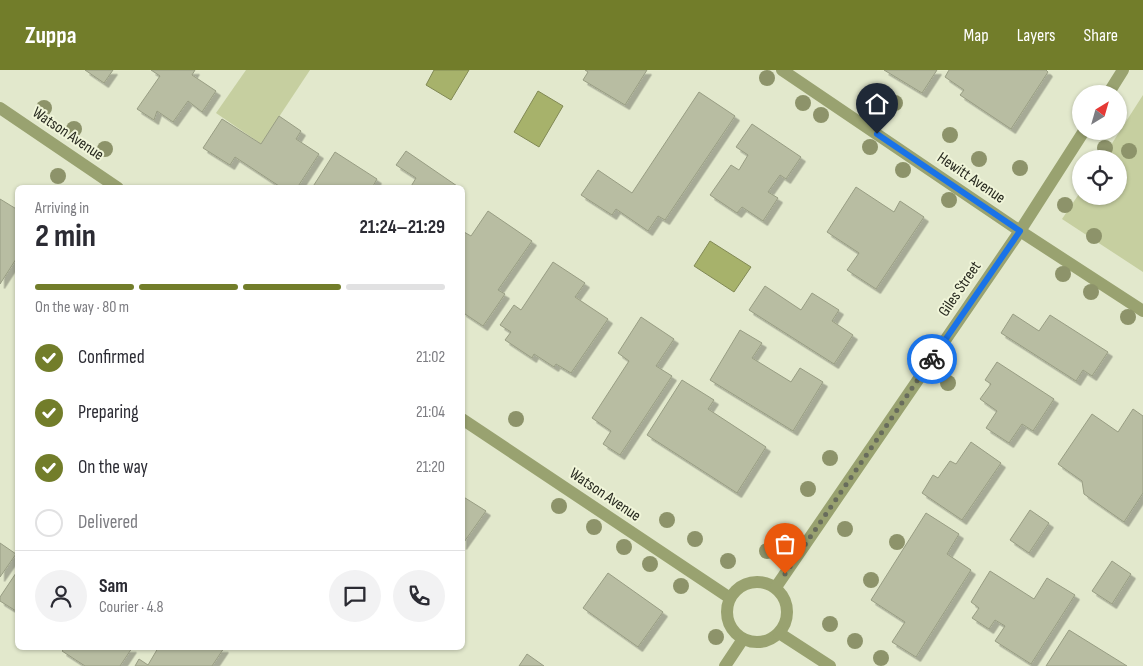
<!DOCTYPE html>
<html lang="en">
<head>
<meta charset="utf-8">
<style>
	body { margin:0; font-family:"Sofia Sans Condensed",sans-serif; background:#f2f2f3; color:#2b2b33; height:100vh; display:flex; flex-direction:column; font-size:19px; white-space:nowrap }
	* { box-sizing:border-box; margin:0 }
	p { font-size:16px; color:#7c7c81 }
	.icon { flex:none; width:28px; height:28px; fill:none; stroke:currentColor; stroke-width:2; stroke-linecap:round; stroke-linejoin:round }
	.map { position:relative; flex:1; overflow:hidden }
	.drawer { position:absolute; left:15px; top:115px; width:450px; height:465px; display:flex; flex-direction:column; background:#fff; border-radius:8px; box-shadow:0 1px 4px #0004 }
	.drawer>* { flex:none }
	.needle { width:32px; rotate:37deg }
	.tools { position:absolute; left:1072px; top:15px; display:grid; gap:10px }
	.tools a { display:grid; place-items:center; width:55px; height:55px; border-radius:50%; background:#fff; box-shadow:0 1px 4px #0004; font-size:25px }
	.pin { position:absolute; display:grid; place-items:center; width:42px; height:42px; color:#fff; margin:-51px -21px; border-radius:50% 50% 50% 0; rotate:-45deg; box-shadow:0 0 5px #0007 }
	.pin .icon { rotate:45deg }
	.courier { position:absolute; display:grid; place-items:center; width:50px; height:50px; margin:-25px; border:4px solid #1a73e8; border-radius:50%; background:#fff; color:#222; box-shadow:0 1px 6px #0007 }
	.headline em { font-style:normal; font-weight:700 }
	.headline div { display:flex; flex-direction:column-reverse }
	.headline { display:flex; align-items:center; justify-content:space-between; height:85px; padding:0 20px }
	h1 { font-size:32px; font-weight:700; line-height:38px }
	.bar { display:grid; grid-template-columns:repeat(4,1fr); gap:8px 5px; align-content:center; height:60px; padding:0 20px }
	.bar i { height:6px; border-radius:4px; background:#e1e1e2 }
	.bar .selected { background:#727d2a }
	.bar p { grid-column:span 4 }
	.line { display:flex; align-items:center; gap:12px; padding:0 20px; border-top:1px solid #e1e1e2 }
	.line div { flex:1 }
	.round { display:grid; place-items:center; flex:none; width:52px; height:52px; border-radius:26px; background:#f2f2f3 }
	ol { padding:0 20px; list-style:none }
	li { display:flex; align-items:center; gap:15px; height:55px }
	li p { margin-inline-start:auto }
	li .icon { padding:5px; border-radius:50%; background:#727d2a; color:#fff; stroke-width:4 }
	li:last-child { color:#7c7c81 }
	li i { width:28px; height:28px; border:2px solid #e1e1e2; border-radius:50% }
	header { display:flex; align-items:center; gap:30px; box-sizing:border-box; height:70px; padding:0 25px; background:#727d2a; color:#fff }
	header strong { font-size:24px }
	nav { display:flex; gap:28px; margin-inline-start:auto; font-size:18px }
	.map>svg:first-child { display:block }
</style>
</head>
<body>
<header>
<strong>Zuppa</strong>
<nav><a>Map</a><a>Layers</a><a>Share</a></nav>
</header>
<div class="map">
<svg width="1143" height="596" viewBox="0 0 1143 596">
	<defs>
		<filter id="shadow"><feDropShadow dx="4.5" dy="4.5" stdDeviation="0" flood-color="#0004"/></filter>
	</defs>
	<rect width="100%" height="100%" fill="#e2e8cc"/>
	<g fill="#c6cfa0">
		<polygon points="246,0 310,0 261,74 216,43"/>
		<polygon points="1143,25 1143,202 1062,149 1081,121 1081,126 1119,126 1119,89 1102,89"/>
	</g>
	<g fill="#a7b26b" stroke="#818954">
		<polygon points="434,0 469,0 451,30 426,15"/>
		<polygon points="538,21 563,36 539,77 514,62"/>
		<polygon points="710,171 751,197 734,222 694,196"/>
	</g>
	<g fill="#b8bda2" stroke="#989d83" filter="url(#shadow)">
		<polygon points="85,0 113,0 104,13"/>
		<polygon points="151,0 195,0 192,5 216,21 202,42 188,31 173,52 157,41 154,50 137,39 160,6"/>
		<polygon points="585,0 647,0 625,35 583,10 588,2"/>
		<polygon points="884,0 937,0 922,23"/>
		<polygon points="949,0 1046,0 1048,2 1011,59 960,25 964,20 945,7"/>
		<polygon points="699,22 735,46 665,150 658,146 648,161 616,139 612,145 581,125 598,100 632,123"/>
		<polygon points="279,46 301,61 296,69 319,84 297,118 282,118 235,87 230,95 203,78 222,49 261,74"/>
		<polygon points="752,54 801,87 786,109 780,105 768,122 778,128 763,151 742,137 737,143 710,125 731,95 739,100 748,85 736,77"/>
		<polygon points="406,81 460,118 410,118 416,108 396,95"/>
		<polygon points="335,82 377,109 372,118 312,118"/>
		<polygon points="856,117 894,142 900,131 924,147 876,219 847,200 859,183 827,162"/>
		<polygon points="0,129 18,140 18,186 0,214"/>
		<polygon points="488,141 532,171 498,220 505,224 483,256 462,242 462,164 464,162 471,166"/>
		<polygon points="553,192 585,213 575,227 608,249 571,303 556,294 554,297 534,284 532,288 505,270 511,262 500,255 514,235 521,240"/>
		<polygon points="765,216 801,240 812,223 839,240 832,251 853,265 834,294 749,240"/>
		<polygon points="1013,244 1039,261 1050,245 1108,282 1092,306 1083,300 1076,311 1001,263"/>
		<polygon points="641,247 674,269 656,296 672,306 620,385 603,374 611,361 592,348 629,291 618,283"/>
		<polygon points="740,260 762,273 752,288 791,312 800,298 823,312 793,361 710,310"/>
		<polygon points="997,292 1054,329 1033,361 1022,354 1009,373 986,358 997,341 980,329 991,314 985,310"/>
		<polygon points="682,310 714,330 708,339 766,377 737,423 647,365"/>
		<polygon points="1133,339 1143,346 1143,423 1124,452 1084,424 1082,411 1058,394 1092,344 1118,362"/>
		<polygon points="971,372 1001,393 962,450 922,423 933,405 938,408 950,391 956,394"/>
		<polygon points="462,426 486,441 462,475"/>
		<polygon points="1030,440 1049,453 1029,483 1010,470"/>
		<polygon points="926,443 959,464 947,484 971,500 916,587 892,572 905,552 871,530"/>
		<polygon points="0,473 16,484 0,507"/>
		<polygon points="1112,491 1131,504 1112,534 1092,521"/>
		<polygon points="18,500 18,539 16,541 0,531 0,527"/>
		<polygon points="990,501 1034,529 1047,508 1075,525 1031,594 995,571 1005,556 995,550 989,559 972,548 979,538 971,532"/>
		<polygon points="608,503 663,542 638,577 583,538"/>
		<polygon points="1069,560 1127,596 1046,596"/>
		<polygon points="65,578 132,578 120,596 85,596 62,581"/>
		<polygon points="158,578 224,578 212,596 135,596 139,589 148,595"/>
		<polygon points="527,584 544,596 519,596"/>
	</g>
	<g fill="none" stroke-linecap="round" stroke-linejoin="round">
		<g stroke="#99a270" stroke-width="12">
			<polyline points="782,0 1020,161 1143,241"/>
			<polyline points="1108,24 1123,0"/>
			<polyline points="0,38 118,118"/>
			<polyline points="462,349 730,528"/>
			<circle cx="757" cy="542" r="30"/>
			<polyline points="776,517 1020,161 1084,61"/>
			<polyline points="779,563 830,596"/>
			<polyline points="725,596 743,569"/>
		</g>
	</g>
	<g fill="#8d936a">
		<circle cx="767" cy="8" r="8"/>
		<circle cx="803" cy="33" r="8"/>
		<circle cx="895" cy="33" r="8"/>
		<circle cx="44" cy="38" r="8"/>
		<circle cx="821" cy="45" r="8"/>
		<circle cx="74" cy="59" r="8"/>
		<circle cx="950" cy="65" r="8"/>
		<circle cx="870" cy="77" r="8"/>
		<circle cx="1105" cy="78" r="8"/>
		<circle cx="105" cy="79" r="8"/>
		<circle cx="1129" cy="81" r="8"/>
		<circle cx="979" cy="89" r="8"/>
		<circle cx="1020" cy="98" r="8"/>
		<circle cx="903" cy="100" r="8"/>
		<circle cx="58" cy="106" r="8"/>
		<circle cx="949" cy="130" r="8"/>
		<circle cx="1065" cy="135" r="8"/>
		<circle cx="1094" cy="166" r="8"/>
		<circle cx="1063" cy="204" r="8"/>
		<circle cx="1091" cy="222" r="8"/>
		<circle cx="1128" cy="247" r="8"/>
		<circle cx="948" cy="313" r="8"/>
		<circle cx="516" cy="349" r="8"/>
		<circle cx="830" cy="388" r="8"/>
		<circle cx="808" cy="419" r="8"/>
		<circle cx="559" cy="436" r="8"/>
		<circle cx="667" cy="450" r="8"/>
		<circle cx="594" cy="457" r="8"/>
		<circle cx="845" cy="459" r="8"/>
		<circle cx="695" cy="469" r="8"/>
		<circle cx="897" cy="472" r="8"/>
		<circle cx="624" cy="477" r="8"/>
		<circle cx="767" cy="481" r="8"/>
		<circle cx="728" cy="491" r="8"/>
		<circle cx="650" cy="494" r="8"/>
		<circle cx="871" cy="510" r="8"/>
		<circle cx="681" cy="516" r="8"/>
		<circle cx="830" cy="554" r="8"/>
		<circle cx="716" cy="567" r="8"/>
		<circle cx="855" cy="571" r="8"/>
		<circle cx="881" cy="588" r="8"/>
	</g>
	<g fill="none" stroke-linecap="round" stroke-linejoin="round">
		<polyline stroke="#686c5c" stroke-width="5" stroke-dasharray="0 9" points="785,504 932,289"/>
		<polyline stroke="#1a73e8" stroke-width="6" points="877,64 1020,161 932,289"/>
	</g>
	<g text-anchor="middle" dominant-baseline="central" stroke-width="4" stroke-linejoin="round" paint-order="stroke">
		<g font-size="16" fill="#27291f" stroke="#f0f5d9">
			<text transform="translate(68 64) rotate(34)">Watson Avenue</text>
			<text transform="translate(971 108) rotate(34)">Hewitt Avenue</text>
			<text transform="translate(960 219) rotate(-56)">Giles Street</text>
			<text transform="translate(605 425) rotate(34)">Watson Avenue</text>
		</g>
	</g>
</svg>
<div class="tools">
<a><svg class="needle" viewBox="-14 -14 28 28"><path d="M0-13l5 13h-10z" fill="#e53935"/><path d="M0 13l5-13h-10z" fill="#7c7c81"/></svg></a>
<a><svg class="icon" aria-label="locate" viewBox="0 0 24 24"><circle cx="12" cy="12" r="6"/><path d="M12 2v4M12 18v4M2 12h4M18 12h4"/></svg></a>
</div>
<div class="pin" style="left:785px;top:504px;background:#ea580c"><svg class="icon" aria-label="bag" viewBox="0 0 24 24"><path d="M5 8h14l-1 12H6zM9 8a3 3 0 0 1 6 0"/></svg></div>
<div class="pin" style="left:877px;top:64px;background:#1f2937"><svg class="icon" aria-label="home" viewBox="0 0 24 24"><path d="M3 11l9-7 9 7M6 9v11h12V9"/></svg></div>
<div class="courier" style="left:932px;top:289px"><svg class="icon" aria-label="bike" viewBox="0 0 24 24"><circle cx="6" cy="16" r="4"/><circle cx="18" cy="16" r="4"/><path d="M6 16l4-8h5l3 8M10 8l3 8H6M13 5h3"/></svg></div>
<section class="drawer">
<div class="headline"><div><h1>2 min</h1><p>Arriving in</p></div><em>21:24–21:29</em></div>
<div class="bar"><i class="selected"></i><i class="selected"></i><i class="selected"></i><i></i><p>On the way · 80 m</p></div>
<ol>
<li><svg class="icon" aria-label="check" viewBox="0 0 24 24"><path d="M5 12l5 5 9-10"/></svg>Confirmed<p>21:02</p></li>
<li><svg class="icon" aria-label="check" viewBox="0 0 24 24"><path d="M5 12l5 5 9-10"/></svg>Preparing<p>21:04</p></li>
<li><svg class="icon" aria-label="check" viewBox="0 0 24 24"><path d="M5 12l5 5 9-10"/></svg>On the way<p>21:20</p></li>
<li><i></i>Delivered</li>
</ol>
<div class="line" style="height:90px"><a class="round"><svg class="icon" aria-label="person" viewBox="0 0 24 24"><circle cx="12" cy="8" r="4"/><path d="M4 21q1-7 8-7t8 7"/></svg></a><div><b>Sam</b><p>Courier · 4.8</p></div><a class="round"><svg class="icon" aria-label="chat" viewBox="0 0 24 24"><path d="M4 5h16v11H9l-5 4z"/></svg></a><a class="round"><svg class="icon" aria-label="phone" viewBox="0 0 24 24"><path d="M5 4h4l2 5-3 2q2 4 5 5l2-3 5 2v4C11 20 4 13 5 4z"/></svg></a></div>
</section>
</div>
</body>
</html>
